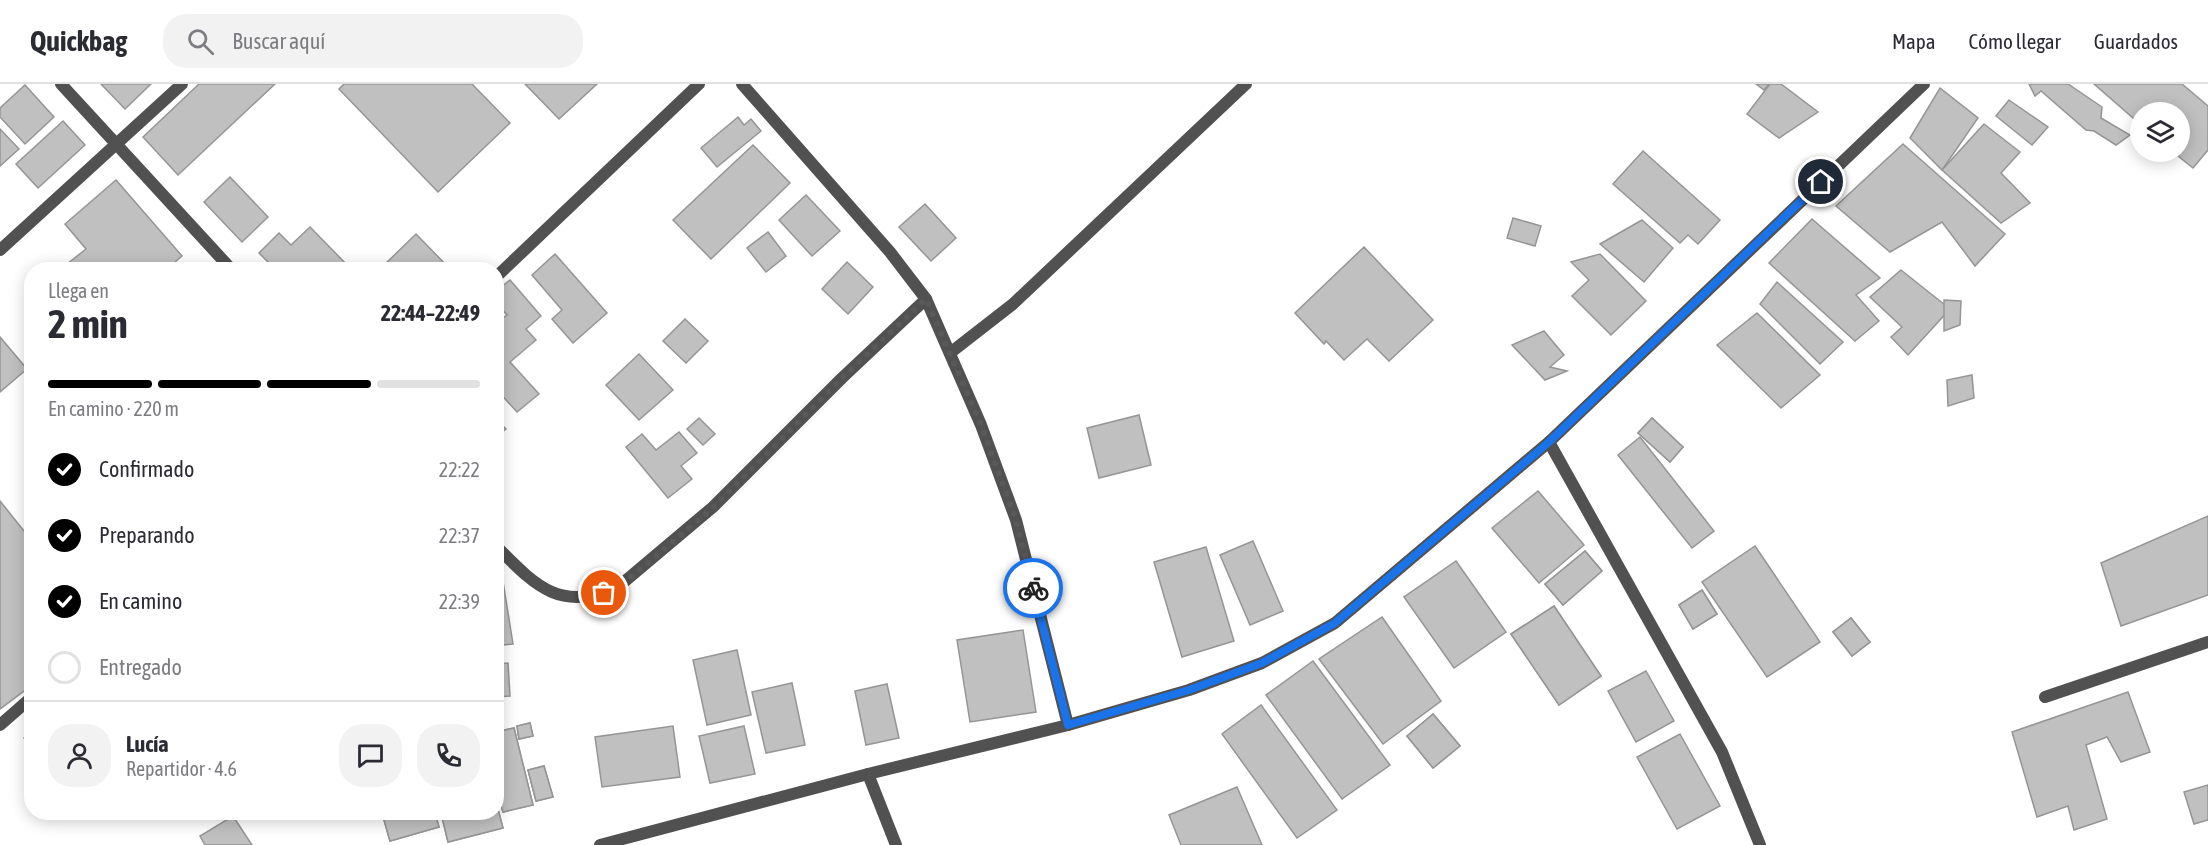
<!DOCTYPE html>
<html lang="es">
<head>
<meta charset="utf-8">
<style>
	body { margin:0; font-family:"Asap Condensed",sans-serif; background:#f2f2f3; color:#2b2b33; height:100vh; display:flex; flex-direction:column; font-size:22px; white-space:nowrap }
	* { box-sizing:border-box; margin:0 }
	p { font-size:20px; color:#7c7c81 }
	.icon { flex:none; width:33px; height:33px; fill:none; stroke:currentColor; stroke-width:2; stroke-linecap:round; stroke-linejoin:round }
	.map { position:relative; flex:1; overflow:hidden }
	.drawer { position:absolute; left:24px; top:178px; width:480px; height:558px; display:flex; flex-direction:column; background:#fff; border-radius:24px; box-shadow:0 3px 15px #0003 }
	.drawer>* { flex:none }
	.controls { position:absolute; left:2130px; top:18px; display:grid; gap:12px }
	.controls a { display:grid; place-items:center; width:60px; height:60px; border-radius:50%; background:#fff; box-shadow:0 3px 15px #0003; font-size:30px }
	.pin { position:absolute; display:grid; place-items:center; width:51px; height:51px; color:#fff; margin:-26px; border:3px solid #fff; border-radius:50%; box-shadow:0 2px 6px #0007 }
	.courier { position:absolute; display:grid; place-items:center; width:60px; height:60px; margin:-30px; border:4px solid #1a73e8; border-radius:50%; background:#fff; color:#222; box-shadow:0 2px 8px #0007 }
	.head em { font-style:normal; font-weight:700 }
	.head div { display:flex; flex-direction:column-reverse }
	.head { display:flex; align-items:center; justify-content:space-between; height:102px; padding:0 24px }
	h1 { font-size:39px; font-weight:700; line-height:45px }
	.bar { display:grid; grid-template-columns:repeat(4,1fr); gap:9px 6px; align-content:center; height:72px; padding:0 24px }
	.bar i { height:8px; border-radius:4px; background:#e1e1e2 }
	.bar .on { background:#000 }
	.bar p { grid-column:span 4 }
	.line { display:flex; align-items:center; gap:15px; padding:0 24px; border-top:2px solid #e1e1e2 }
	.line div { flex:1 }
	.round { display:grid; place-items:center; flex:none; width:63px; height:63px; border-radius:24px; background:#f2f2f3 }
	ol { padding:0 24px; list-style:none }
	li { display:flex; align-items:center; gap:18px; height:66px }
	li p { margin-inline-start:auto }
	li .icon { padding:6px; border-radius:50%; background:#000; color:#fff; stroke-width:4 }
	li:last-child { color:#7c7c81 }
	li i { width:33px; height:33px; border:3px solid #e1e1e2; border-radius:50% }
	header { display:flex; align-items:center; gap:36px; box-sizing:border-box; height:84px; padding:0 30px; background:#fff; border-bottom:2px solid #e1e1e2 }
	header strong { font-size:28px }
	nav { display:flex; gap:33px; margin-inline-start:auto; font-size:21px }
	.search { width:420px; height:54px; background:#f2f2f3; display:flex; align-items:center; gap:15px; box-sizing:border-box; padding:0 21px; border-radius:24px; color:#7c7c81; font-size:22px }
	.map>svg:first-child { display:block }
</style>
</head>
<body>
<header>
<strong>Quickbag</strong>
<div class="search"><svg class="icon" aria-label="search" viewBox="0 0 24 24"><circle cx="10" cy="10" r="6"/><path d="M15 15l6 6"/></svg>Buscar aquí</div>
<nav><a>Mapa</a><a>Cómo llegar</a><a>Guardados</a></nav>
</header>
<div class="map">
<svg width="2208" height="761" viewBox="0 0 2208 761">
	<rect width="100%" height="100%" fill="#fff"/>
	<g fill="#c0c0c0" stroke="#959595" stroke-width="1.5">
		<polygon points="101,0 151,0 125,25"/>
		<polygon points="199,0 275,0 178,91 143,53"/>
		<polygon points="344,0 472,0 510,39 438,108 339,5"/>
		<polygon points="525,0 597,0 559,35"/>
		<polygon points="1756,0 1769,0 1764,6"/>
		<polygon points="1770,0 1781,0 1818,28 1779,54 1747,30"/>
		<polygon points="2029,0 2068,0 2102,23 2101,34 2130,51 2116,61 2094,47 2086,46 2041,7 2035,12"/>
		<polygon points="2094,0 2182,0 2208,22 2208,66 2193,84 2173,68 2180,68 2180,28 2140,28 2140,40"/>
		<polygon points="25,1 54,33 25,60 0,33 0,24"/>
		<polygon points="1940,4 1978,34 1942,86 1910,54"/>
		<polygon points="2009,16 2048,43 2032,61 1996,32"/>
		<polygon points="738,33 744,41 751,35 761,47 717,83 701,64"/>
		<polygon points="63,37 85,61 38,104 16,80"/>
		<polygon points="1984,40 2020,68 2001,89 2030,119 2001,139 1942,86"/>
		<polygon points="0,45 19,65 0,82"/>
		<polygon points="1903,60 2005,150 1975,182 1942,138 1890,168 1836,122"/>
		<polygon points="753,61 790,99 711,175 673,136"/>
		<polygon points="1643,67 1720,136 1698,160 1688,151 1680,159 1613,100"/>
		<polygon points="230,93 268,133 242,158 204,118"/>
		<polygon points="116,96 182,172 166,186 112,186 106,179 98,186 64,186 62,184 86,165 65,140"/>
		<polygon points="806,111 840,147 812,172 779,136"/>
		<polygon points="925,120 956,154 931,177 899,143"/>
		<polygon points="1513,134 1541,142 1535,162 1507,154"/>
		<polygon points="1812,135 1880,194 1856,211 1879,237 1855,257 1769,179"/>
		<polygon points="1642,136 1673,164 1644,198 1600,160"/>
		<polygon points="310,143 352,186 276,186 259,169 279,149 291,161"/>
		<polygon points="768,148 786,172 766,188 747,164"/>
		<polygon points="416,150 451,186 379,186"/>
		<polygon points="1364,163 1433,236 1389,277 1367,255 1344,276 1326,257 1324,260 1295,229"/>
		<polygon points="555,170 607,229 573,259 552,235 562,226 532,191"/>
		<polygon points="1600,170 1646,217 1611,251 1572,212 1589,196 1571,178"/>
		<polygon points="847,178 873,203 848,230 822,205"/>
		<polygon points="1901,186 1950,225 1908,271 1891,253 1902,243 1870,213"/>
		<polygon points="510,196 541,232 526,245 536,256 510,278 539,310 517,328 496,305 496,239 507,231 496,219 496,207"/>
		<polygon points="1777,198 1843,258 1820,280 1760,220"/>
		<polygon points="1944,216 1961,217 1960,241 1944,247"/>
		<polygon points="1757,229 1820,291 1781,324 1717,261"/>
		<polygon points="685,235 708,257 686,279 663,257"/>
		<polygon points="1544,247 1564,271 1550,283 1567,287 1545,296 1512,261"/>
		<polygon points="0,253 27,285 0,308"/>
		<polygon points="639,270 673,306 639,336 606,301"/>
		<polygon points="1972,291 1974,314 1948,322 1947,296"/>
		<polygon points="1139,331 1151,381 1099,394 1087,344"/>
		<polygon points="699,334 715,350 703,361 687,345"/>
		<polygon points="1652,334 1683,363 1670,378 1638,349"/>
		<polygon points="1652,334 1683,363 1670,378 1638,349"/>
		<polygon points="496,335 506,345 496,353"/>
		<polygon points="679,348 697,369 681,382 692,395 668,414 626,363 642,350 656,366"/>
		<polygon points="1640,353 1714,447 1692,464 1618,371"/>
		<polygon points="1538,407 1584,461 1539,499 1492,444"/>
		<polygon points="0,417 32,457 32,601 0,625"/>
		<polygon points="2208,432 2208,511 2121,542 2101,479"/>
		<polygon points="1253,457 1283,527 1250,541 1220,471"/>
		<polygon points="1755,462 1820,558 1767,593 1702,498"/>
		<polygon points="1206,463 1234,557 1182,573 1154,478"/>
		<polygon points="1585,467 1602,487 1563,521 1545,500"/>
		<polygon points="1585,467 1602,487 1563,521 1545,500"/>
		<polygon points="1456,477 1506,548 1454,584 1404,513"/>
		<polygon points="502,491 513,560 496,562 496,492"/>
		<polygon points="1702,506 1717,530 1693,545 1679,521"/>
		<polygon points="1702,506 1717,530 1693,545 1679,521"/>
		<polygon points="1554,522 1601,592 1559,621 1511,550"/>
		<polygon points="1554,522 1601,592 1559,621 1511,550"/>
		<polygon points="1382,533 1441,617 1383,660 1319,575"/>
		<polygon points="1851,534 1870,558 1852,572 1833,548"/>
		<polygon points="1851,534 1870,558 1852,572 1833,548"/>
		<polygon points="1023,546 1036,628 970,638 957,556"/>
		<polygon points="737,566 751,631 707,641 693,576"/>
		<polygon points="1313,577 1390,681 1342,715 1266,611"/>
		<polygon points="508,579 510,612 496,613 496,580"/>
		<polygon points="1646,587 1674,637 1636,658 1608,607"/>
		<polygon points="792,599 805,661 766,669 752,608"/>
		<polygon points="887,600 899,654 866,661 855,607"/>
		<polygon points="2128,608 2150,668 2121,678 2107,653 2086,661 2107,735 2074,746 2068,722 2037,733 2012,648"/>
		<polygon points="1261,621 1337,726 1297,754 1222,650"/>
		<polygon points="1433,630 1460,662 1433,684 1407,652"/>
		<polygon points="1433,630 1460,662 1433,684 1407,652"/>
		<polygon points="530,639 533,652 519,655 517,642"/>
		<polygon points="530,639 533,652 519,655 517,642"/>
		<polygon points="673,642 680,693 602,703 595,653"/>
		<polygon points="744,642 755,690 710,699 699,652"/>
		<polygon points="514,644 533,721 503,728 496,705 496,648"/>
		<polygon points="514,644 533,721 503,728 496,705 496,648"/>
		<polygon points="32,648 32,664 24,654"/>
		<polygon points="1680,650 1720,722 1677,745 1637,673"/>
		<polygon points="544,682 553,713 536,717 528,686"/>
		<polygon points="544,682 553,713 536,717 528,686"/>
		<polygon points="2208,701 2208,736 2194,740 2184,708"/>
		<polygon points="1237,703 1262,761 1181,761 1169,731"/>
		<polygon points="496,718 503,744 448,758 441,729 496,729"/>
		<polygon points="496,718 503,744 448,758 441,729 496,729"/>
		<polygon points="382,729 435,729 439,743 390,757"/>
		<polygon points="382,729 435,729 439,743 390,757"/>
		<polygon points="233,732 252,761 205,761 200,752"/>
	</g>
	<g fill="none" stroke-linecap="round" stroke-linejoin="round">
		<polyline stroke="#515151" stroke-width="12" points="950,269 1013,220 1246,0"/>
		<g stroke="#515151" stroke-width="12">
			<polyline points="61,0 232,186"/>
			<polyline points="742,0 890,168 926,215 981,341 1016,436 1068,641"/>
			<polyline points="0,166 182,0"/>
			<polyline points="496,193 699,0"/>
			<polyline points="1549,358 1722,668 1760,761"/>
			<path d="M496,462c39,39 63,67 122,41l95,-80 129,-129 84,-79"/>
			<polyline points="2045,613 2208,558"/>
			<polyline points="0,641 32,613"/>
			<polyline points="868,690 896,761"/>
		</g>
		<polyline stroke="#515151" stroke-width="12" points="600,761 868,690 1068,641 1189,606 1262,579 1335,539 1549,358 1924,0"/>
	</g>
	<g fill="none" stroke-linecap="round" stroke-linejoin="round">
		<polyline stroke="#595959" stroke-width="6" stroke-dasharray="0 10.8" points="604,509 618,503 630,494 714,423 842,294 926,215 981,341 1016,436 1033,504"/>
		<polyline stroke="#1a73e8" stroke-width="8" points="1033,504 1068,641 1189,606 1262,579 1335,539 1549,358 1821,98"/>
	</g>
</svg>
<div class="controls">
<a><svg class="icon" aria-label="layers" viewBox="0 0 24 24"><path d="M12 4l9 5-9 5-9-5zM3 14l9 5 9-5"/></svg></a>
</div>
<div class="pin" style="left:604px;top:509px;background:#ea580c"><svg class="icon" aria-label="bag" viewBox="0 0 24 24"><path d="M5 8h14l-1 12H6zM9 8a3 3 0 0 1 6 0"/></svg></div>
<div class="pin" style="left:1821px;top:98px;background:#1f2937"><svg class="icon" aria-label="home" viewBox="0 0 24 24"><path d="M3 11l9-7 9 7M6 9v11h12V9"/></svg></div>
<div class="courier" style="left:1033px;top:504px"><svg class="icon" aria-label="bike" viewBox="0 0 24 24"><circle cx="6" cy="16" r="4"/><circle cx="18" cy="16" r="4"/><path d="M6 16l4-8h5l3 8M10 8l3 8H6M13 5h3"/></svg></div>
<section class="drawer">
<div class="head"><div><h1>2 min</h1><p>Llega en</p></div><em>22:44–22:49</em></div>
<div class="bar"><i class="on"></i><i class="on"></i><i class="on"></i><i></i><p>En camino · 220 m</p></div>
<ol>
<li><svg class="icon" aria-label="check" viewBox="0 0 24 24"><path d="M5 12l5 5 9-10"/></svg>Confirmado<p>22:22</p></li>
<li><svg class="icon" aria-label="check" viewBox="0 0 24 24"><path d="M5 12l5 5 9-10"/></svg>Preparando<p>22:37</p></li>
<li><svg class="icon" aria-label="check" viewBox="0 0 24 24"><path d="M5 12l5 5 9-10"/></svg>En camino<p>22:39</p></li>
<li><i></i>Entregado</li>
</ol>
<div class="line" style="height:108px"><a class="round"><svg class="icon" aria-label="person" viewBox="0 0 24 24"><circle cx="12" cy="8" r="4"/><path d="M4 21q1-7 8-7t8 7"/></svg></a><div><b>Lucía</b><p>Repartidor · 4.6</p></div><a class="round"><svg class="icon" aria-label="chat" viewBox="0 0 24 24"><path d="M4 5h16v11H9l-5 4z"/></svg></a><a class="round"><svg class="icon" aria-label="phone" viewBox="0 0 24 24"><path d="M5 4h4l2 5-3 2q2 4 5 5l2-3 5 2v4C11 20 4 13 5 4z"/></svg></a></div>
</section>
</div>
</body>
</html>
